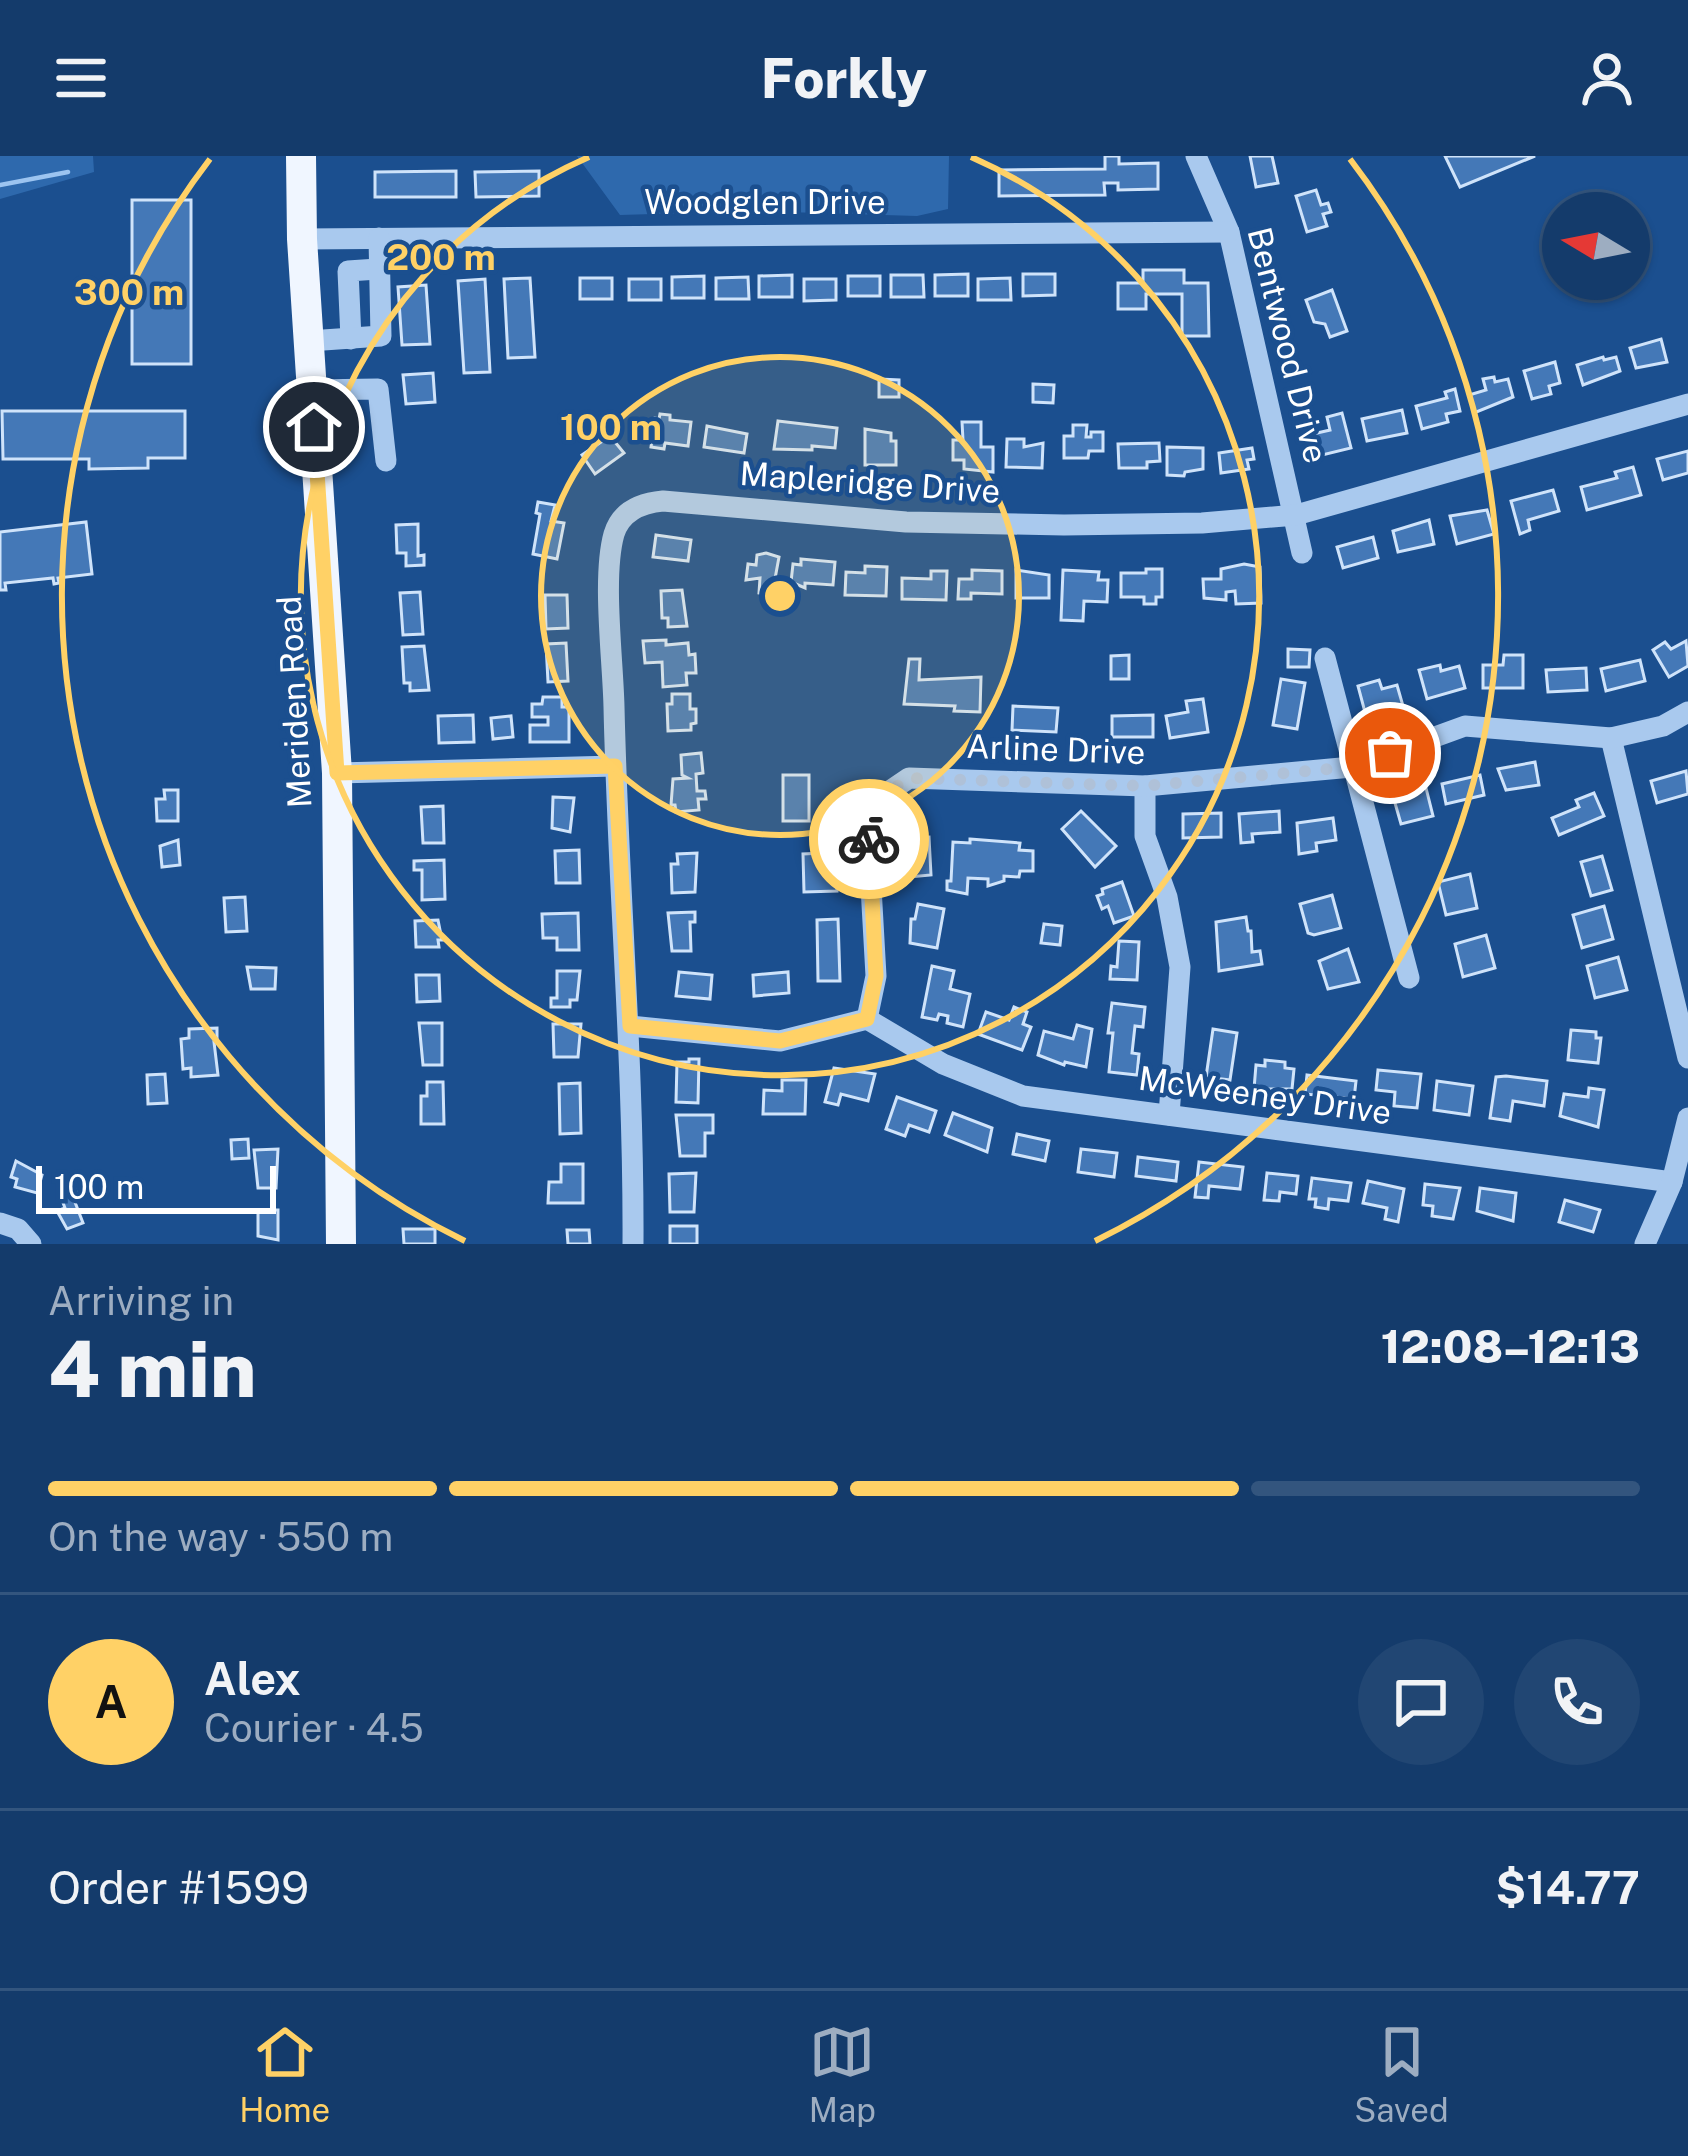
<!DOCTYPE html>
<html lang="en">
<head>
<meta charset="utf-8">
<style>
	body { margin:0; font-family:"Public Sans",sans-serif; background:#214673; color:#f1f3f6; height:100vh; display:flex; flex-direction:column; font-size:45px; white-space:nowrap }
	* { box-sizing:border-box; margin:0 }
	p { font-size:39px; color:#9dadc1 }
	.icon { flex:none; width:66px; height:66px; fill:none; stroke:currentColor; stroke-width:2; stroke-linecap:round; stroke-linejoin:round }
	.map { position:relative; height:1088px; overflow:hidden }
	.details { display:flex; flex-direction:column; background:#143b6b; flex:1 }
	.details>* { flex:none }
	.needle { width:78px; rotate:280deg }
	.buttons { position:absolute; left:1542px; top:36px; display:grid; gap:24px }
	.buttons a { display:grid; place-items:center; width:108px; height:108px; border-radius:50%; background:#143b6b; box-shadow:0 3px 9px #0004,0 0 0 3px #33557e; font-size:60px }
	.scale { position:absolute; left:36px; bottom:30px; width:240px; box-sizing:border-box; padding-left:12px; border:6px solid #fff; border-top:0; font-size:33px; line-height:42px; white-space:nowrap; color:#fff; -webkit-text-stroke:9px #1b4f8f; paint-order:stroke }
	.pin { position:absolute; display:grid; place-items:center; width:102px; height:102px; color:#fff; margin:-51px; border:6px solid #fff; border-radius:50%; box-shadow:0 3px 12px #0007 }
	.courier { position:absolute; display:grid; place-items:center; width:120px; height:120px; margin:-60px; border:9px solid #ffd166; border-radius:50%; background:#fff; color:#222; box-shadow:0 3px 15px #0007 }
	.summary em { font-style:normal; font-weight:800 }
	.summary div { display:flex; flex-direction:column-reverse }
	.summary { display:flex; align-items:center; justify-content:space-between; height:204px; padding:0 48px }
	h1 { font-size:78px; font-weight:800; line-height:90px }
	.bar { display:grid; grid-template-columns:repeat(4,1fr); gap:18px 12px; align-content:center; height:144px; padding:0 48px }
	.bar i { height:15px; border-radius:9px; background:#33557e }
	.bar .on { background:#ffd166 }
	.bar p { grid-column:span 4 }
	.line { display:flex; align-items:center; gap:30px; padding:0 48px; border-top:3px solid #33557e }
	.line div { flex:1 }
	.round { display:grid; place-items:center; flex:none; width:126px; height:126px; border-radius:63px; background:#214673 }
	header { display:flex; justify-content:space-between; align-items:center; height:156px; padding:0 48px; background:#143b6b; font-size:54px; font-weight:800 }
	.dock { display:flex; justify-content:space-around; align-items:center; height:168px; border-top:3px solid #33557e; background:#143b6b; font-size:33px; color:#9dadc1 }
	.dock a { display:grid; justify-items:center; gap:6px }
	.dock .on { color:#ffd166 }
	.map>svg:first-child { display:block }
</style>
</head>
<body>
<header><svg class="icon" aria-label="menu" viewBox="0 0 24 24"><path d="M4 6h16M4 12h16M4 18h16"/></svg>Forkly<svg class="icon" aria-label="person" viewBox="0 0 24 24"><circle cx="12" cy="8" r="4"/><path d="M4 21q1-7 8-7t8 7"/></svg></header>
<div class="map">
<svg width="1688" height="1088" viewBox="0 0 1688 1088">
	<rect width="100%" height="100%" fill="#1b4f8f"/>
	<g fill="#2e69ad">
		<polygon points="0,0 93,0 94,16 0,43"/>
		<polygon points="577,0 949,0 948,53 917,60 753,55 620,59"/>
	</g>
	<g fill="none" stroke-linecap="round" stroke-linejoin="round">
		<polyline stroke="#9cc4f0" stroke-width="4.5" points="0,29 68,16"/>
	</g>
	<g fill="#4478b7" stroke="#cfe3fa" stroke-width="3">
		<polygon points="1105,0 1119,0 1119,8 1158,7 1158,33 1118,34 1118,27 1104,27 1105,39 999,40 999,14 1105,13"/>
		<polygon points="1250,0 1272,0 1278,27 1256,31"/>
		<polygon points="1445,0 1535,0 1460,31"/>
		<polygon points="456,15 456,41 375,41 375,16"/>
		<polygon points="539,15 539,40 476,41 475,16"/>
		<polygon points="1316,34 1321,49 1328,47 1331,56 1323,58 1327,70 1307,76 1296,40"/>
		<rect x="132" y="44" width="59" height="164"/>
		<polygon points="1143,114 1184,114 1184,127 1208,127 1209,180 1182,180 1182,138 1146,138 1146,153 1118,153 1118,127 1143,127"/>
		<polygon points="968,118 968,140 935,140 935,119"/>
		<polygon points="1023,118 1055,118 1055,139 1023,140"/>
		<polygon points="792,119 792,141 759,141 759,120"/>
		<polygon points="891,119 923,119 924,141 891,141"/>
		<polygon points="704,120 704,142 672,142 672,121"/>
		<rect x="848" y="120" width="32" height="20"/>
		<polygon points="748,121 749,143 716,143 716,122"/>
		<polygon points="530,122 535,201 508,202 504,123"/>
		<rect x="580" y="122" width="32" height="21"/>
		<polygon points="1010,122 1011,144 978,144 978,123"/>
		<polygon points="485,123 490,216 464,217 458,125"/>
		<rect x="629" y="123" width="32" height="21"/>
		<polygon points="804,123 836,123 836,144 804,145"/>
		<polygon points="426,129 430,188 402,189 398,131"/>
		<polygon points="1332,134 1347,175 1330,181 1325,168 1314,166 1306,144"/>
		<polygon points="1661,183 1667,206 1636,212 1630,192"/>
		<polygon points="1603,201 1604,204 1616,201 1620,215 1583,229 1577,209"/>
		<polygon points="1555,206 1560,227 1549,230 1551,238 1532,243 1524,215"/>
		<polygon points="433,217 435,246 406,248 403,219"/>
		<polygon points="1494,221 1495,226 1508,223 1513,241 1474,257 1469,239 1486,234 1483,223"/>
		<polygon points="879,223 899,224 899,241 879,241"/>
		<polygon points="1033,228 1054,229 1053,247 1033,246"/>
		<polygon points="1455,233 1460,255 1446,258 1448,266 1422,273 1416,250 1447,242 1445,236"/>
		<polygon points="1402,254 1407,277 1367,285 1362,263"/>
		<polygon points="2,255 185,255 185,302 148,302 148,312 89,313 89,303 3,303"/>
		<polygon points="1342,257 1351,292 1314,301 1308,279 1330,274 1327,261"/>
		<polygon points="660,258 670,259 670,264 691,266 688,290 665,287 664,293 651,291 655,262 659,263"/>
		<polygon points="778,265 837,272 835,292 812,290 812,294 774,293"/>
		<polygon points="962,266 981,266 981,291 993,291 993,316 964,313 964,304 953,304 953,284 963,284"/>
		<polygon points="1073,269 1087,269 1086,281 1091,281 1091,276 1103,276 1103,295 1089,295 1088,302 1064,302 1064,280 1073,280"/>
		<polygon points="707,270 747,278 744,297 704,291"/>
		<polygon points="865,273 891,277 891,285 896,285 896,309 865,309"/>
		<polygon points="610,280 624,297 595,318 582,299"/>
		<polygon points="1007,283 1024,283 1024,291 1043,287 1042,312 1006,311"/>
		<polygon points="1159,287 1160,305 1147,306 1147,312 1119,312 1118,288"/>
		<polygon points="1167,291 1203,292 1203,313 1185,316 1184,320 1167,319"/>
		<polygon points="1252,292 1254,303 1247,304 1249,313 1221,317 1219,297"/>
		<polygon points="1688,295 1688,317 1663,324 1657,303"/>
		<polygon points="1633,311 1641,339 1587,354 1581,331 1617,322 1615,316"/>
		<polygon points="1553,334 1559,355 1528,364 1530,374 1520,378 1511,345"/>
		<polygon points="538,346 555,349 551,365 564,367 557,403 533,398 540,358 536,357"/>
		<polygon points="1487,354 1494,378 1457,388 1450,360"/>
		<polygon points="1429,364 1434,388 1398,396 1393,375"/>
		<polygon points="86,366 92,418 58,422 59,427 54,428 53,422 5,427 6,434 0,434 0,376"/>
		<polygon points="418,368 418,400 424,399 424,409 406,410 406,397 397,397 396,369"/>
		<polygon points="656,379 691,384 688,405 653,401"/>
		<polygon points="1373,381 1378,402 1343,412 1337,391"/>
		<polygon points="766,397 779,401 772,439 759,437 760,422 746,424 748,408 756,409 757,399"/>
		<polygon points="801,403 835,406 833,429 805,427 805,432 791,426 793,408 801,409"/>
		<polygon points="1244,408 1260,411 1261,447 1236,448 1235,435 1226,436 1226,444 1204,442 1203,423 1221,423 1221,413"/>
		<polygon points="865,410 887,411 886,440 845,439 846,416 865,417"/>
		<polygon points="1146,413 1162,413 1162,441 1156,441 1156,448 1144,448 1144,441 1121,441 1121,417 1146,417"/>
		<polygon points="972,414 1002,415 1002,438 971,437 971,443 958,443 959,423 972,423"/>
		<polygon points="1016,414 1049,419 1049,442 1016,442"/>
		<polygon points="1063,414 1099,416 1098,424 1108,424 1107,446 1084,445 1083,465 1061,464"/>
		<polygon points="931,415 947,415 946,444 902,443 902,422 931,423"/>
		<polygon points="682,434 687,470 668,471 668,462 662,462 661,435"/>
		<polygon points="420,436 423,478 403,479 400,437"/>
		<polygon points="545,439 567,439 568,472 546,473"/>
		<polygon points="666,484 666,489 688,487 689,499 695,498 696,517 686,517 687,529 663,531 662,506 645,507 643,485"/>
		<polygon points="1686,485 1688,510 1669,521 1653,494 1665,486 1671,493"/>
		<polygon points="566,487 568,525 548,526 546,488"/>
		<polygon points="424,490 429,534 410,535 410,527 404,527 402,491"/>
		<polygon points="1288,493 1310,494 1309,511 1288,511"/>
		<polygon points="1129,499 1129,523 1111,523 1111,500"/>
		<polygon points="1504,499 1523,499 1523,532 1483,532 1483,509 1503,509"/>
		<polygon points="909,503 920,503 919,524 981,521 980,556 954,555 955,550 904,548"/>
		<polygon points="1640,504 1645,525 1606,535 1601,513"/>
		<polygon points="1440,509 1441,515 1459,510 1465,532 1427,543 1419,514"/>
		<polygon points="1586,512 1587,534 1548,536 1546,514"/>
		<polygon points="1281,523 1305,527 1297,573 1273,569"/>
		<polygon points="1379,524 1382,533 1397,529 1403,550 1366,560 1358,530"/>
		<polygon points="672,538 690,538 690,553 696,553 696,567 691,568 691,574 668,575 667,548 672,548"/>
		<polygon points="543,541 562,541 562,551 569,551 569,586 530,586 530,569 548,569 548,561 532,561 532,548 542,548"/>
		<polygon points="1203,543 1208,576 1170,582 1166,560 1188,556 1186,545"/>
		<polygon points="1013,550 1058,552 1056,576 1012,574"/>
		<polygon points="473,559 474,586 439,587 438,560"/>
		<polygon points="1153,559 1153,581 1112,581 1112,560"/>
		<polygon points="511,560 513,581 493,583 491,562"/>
		<polygon points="701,597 703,617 696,618 697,635 705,635 706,643 698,643 699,654 676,656 675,649 671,649 673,623 688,622 682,619 681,599"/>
		<polygon points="1535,606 1539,629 1506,634 1498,613"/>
		<polygon points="1686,615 1688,638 1657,647 1651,625"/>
		<rect x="783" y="619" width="26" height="46"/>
		<polygon points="1480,619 1484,639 1446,648 1442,628"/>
		<polygon points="1426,632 1433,660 1401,668 1393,640"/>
		<polygon points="164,634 178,634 178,665 157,665 156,643 165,643"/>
		<polygon points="1594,637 1604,660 1559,679 1552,662 1579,651 1576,644"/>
		<polygon points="553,641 574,642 570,676 552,672"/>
		<polygon points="443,650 444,687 423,687 421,651"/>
		<polygon points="1081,655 1116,690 1095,711 1062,673"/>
		<polygon points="1279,655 1280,676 1252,678 1253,686 1241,687 1239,658"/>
		<polygon points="1221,657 1221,681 1183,682 1183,658"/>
		<polygon points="1333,662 1336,684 1316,687 1317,695 1299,698 1297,667"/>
		<polygon points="929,681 931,719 908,721 906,682"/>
		<polygon points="970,683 1020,687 1019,694 1033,695 1033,715 1020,715 1019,721 1004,720 1004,725 988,730 988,723 968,722 967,738 947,734 947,725 951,725 953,686 970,687"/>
		<polygon points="178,684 180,709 162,711 160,690"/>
		<polygon points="579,694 580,727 556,727 555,695"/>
		<polygon points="697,697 695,736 672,737 671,708 678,708 677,698"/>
		<polygon points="823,697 824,715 836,714 837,735 804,736 803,698"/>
		<polygon points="1602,700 1612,734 1591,740 1581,706"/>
		<polygon points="444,704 445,743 422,744 422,714 414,714 414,705"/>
		<polygon points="1470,718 1477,752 1446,759 1438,726"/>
		<polygon points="1122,726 1134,760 1114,767 1108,750 1102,753 1097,740 1103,738 1102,733"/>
		<polygon points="1332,739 1341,772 1314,779 1308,777 1300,748"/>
		<polygon points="245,741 247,775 226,776 224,742"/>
		<polygon points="918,748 944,753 937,792 910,787 911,763 915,763"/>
		<polygon points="1604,750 1613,783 1582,792 1573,759"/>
		<polygon points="695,756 695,766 690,766 691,795 672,795 668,757"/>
		<polygon points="578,757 579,794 557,794 557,782 543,782 542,758"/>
		<polygon points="1246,761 1248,775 1251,775 1252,796 1260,795 1262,808 1219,815 1216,766"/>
		<polygon points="838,763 840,825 818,825 817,764"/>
		<polygon points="438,764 442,784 438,784 439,791 416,791 415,765"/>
		<polygon points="1044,768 1062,770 1060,789 1041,787"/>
		<polygon points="1486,779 1495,812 1463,821 1455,788"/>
		<polygon points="1119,785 1139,786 1137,824 1110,823 1111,810 1117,811"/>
		<polygon points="1348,793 1359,826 1328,833 1319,805"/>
		<polygon points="1618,801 1627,834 1595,842 1587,810"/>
		<polygon points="932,810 954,815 950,833 970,838 963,871 947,867 948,860 939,858 937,864 922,861"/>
		<polygon points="247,811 276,812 275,833 251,833"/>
		<polygon points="557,815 580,815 577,844 570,844 570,851 551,851 551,842 557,842"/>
		<polygon points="679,816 712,819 710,843 676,840"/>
		<polygon points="788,816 789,837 754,840 753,819"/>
		<polygon points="416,819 439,819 440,845 417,846"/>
		<polygon points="1112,847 1145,851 1143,871 1135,870 1132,897 1139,898 1137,919 1109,916 1113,877 1108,877"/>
		<polygon points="1014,851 1027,856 1023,868 1031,871 1022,894 978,878 986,856 1009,864"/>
		<polygon points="419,867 442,867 442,909 423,909"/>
		<polygon points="553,868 581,868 578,901 554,901"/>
		<polygon points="1077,869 1092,873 1086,911 1065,906 1064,909 1038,899 1044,875 1073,883"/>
		<polygon points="217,872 217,886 214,886 218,919 191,921 191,912 183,913 181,883 189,882 189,873"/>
		<polygon points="1213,873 1237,877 1230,924 1206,921"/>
		<polygon points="1571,874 1596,876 1596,882 1601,882 1598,907 1568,904"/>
		<polygon points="689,903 699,903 698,947 676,946 677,906 689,906"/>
		<polygon points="1265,904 1285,906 1285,912 1294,913 1292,933 1254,933 1256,909 1265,910"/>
		<polygon points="834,912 875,918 868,945 841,938 838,949 825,946"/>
		<polygon points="1378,914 1421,918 1417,952 1394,950 1395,936 1376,934"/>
		<polygon points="165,918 167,947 148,948 147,919"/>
		<polygon points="1307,919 1356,925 1354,943 1305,938"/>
		<polygon points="1506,920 1547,925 1544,950 1513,945 1510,965 1490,962 1496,921"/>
		<polygon points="782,924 806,924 805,958 763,958 764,934 782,935"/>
		<polygon points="1437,925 1473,930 1469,959 1434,954"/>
		<polygon points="427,926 443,926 444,968 421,968 421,940 427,940"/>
		<polygon points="580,927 581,977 560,978 559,928"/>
		<polygon points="1589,932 1604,934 1598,971 1560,960 1564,938 1588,941"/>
		<polygon points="897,941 936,955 929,976 909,969 905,980 886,973"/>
		<polygon points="953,957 992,972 987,996 945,979"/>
		<polygon points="676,959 713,959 713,977 705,977 705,1000 680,1000"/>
		<polygon points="1017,978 1049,985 1045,1005 1013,998"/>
		<polygon points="248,983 249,1002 232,1003 231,984"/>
		<polygon points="278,993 276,1032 258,1032 254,994"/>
		<polygon points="1081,993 1117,997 1114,1021 1078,1016"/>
		<polygon points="1138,1001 1178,1006 1176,1025 1136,1020"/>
		<polygon points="16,1005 42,1019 37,1037 15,1031 17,1023 11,1021"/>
		<polygon points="1199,1006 1243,1011 1240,1033 1209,1030 1208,1042 1195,1041"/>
		<polygon points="561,1008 583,1008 583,1047 548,1047 549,1026 561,1026"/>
		<polygon points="696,1017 694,1056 670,1056 669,1018"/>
		<polygon points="1267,1017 1298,1020 1296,1038 1280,1036 1279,1045 1264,1044"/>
		<polygon points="1312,1022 1351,1027 1348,1045 1329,1043 1328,1053 1315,1051 1316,1043 1309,1043"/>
		<polygon points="1368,1025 1404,1033 1398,1066 1385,1063 1387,1052 1363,1047"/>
		<polygon points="1425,1028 1460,1032 1453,1063 1432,1060 1433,1050 1423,1049"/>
		<polygon points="74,1030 77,1039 73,1041 83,1067 67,1073 57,1055 65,1052 59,1036"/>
		<polygon points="1480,1032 1516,1037 1513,1065 1477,1055"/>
		<polygon points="1565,1044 1600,1054 1593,1076 1559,1066"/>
		<polygon points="258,1054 278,1054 278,1084 258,1080"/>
		<rect x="670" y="1070" width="27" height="18"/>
		<polygon points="403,1073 435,1073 435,1088 404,1088"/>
		<polygon points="567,1074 589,1074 590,1088 568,1088"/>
	</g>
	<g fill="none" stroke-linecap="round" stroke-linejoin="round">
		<g stroke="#a9c9ee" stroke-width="21">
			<polyline points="1196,0 1229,76 1302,397"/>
			<polyline points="302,83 1229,76"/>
			<polyline points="351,183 348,115 378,113"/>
			<polyline points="309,185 381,180 379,82"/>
			<polyline points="311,234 378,233 386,305"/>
			<polyline points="1325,502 1409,822"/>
			<polyline points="1611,582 1688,902"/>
			<polyline points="337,617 615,610"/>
			<polyline points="1145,630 1145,680 1167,741 1180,811 1169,959"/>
			<polyline points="867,863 876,820 868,677 878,643 909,622 1145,630 1352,611 1465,570 1611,582 1663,570 1688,556"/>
			<polyline points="867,863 943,908 1023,940 1672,1026"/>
			<polyline points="630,870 780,885 867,863"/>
			<polyline points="0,1067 18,1073 31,1088"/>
			<path d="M633,1088c1,-180 -15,-358 -19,-537 -1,-47 -12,-130 0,-173 7,-23 27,-31 49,-33l243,21 158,3 138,-2 94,-8 392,-111"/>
			<polyline points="1645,1088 1672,1026 1688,962"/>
		</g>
		<polyline stroke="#f0f6ff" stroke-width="30" points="301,0 302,83 337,617 341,1088"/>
	</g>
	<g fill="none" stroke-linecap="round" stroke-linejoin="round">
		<polyline stroke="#afc1d8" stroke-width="12" stroke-dasharray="0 21.6" points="869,683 878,643 909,622 1144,630 1352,611 1390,597"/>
		<polyline stroke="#ffd166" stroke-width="15" points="314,271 337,617 615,610 630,870 780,885 867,863 876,820 869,683"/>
	</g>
	<circle cx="780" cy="440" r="239" fill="#ffd166" fill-opacity=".12"/>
	<g fill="none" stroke="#ffd166" stroke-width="6">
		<circle cx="780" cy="440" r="239"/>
		<path d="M971 1A479 479 0 1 1 589 1"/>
		<path d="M465 1085A718 718 0 0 1 210 3M1350 3A718 718 0 0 1 1095 1085"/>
	</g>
	<g text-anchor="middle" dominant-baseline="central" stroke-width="9" stroke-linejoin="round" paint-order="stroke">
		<g font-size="33" fill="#fff" stroke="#1b4f8f">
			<text x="765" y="46">Woodglen Drive</text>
			<text transform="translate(1288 189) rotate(76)">Bentwood Drive</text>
			<text transform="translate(870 326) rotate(4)">Mapleridge Drive</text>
			<text transform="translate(294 546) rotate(-93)">Meriden Road</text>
			<text transform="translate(1056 593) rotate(2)">Arline Drive</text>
			<text transform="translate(1265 939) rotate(8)">McWeeney Drive</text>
		</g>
	</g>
	<circle cx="780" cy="440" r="18" fill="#ffd166" stroke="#1b4f8f" stroke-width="6"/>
	<g font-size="36" text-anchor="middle" font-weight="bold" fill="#ffd166" stroke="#1b4f8f" stroke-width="9" stroke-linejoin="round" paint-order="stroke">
		<text x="441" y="114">200 m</text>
		<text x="129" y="149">300 m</text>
		<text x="611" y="284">100 m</text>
	</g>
</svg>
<div class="buttons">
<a><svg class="needle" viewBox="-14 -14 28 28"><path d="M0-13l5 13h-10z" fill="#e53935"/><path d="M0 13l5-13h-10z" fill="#9dadc1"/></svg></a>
</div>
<div class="scale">100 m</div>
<div class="pin" style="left:1390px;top:597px;background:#ea580c"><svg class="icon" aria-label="bag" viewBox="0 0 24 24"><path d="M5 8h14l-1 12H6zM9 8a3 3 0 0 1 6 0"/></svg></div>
<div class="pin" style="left:314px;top:271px;background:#1f2937"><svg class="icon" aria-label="home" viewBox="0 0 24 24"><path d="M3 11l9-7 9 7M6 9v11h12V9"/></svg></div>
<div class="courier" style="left:869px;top:683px"><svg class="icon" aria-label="bike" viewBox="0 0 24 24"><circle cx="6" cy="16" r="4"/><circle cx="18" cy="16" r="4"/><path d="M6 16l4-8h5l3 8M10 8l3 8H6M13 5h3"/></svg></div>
</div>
<section class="details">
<div class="summary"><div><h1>4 min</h1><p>Arriving in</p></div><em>12:08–12:13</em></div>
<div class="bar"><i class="on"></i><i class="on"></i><i class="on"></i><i></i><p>On the way · 550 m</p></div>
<div class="line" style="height:216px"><b class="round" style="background:#ffd166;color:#111">A</b><div><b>Alex</b><p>Courier · 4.5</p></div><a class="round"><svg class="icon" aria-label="chat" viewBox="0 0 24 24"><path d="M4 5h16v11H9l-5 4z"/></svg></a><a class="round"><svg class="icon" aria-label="phone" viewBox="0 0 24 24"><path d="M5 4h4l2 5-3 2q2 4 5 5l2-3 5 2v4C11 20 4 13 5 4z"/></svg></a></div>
<div class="line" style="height:156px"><div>Order #1599</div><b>$14.77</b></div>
</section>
<nav class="dock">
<a class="on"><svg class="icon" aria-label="home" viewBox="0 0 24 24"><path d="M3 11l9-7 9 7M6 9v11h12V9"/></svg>Home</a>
<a><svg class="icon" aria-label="map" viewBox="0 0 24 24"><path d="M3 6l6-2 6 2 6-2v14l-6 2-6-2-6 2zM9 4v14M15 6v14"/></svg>Map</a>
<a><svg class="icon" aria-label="saved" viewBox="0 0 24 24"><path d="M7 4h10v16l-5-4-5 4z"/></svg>Saved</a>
</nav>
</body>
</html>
